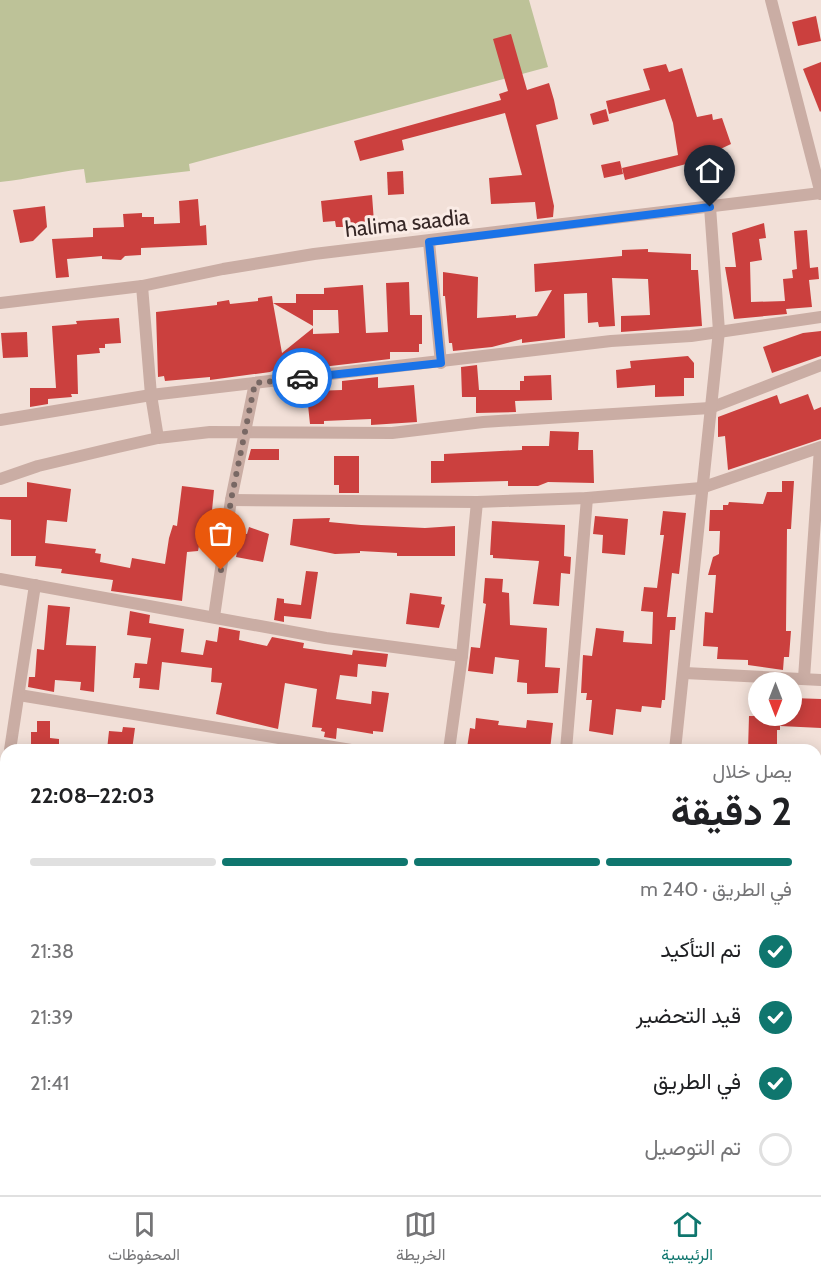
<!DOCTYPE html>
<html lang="ar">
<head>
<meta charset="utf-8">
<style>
	body { margin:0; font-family:Cabin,Vazirmatn,sans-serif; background:#f2f2f2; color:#202124; direction:rtl; height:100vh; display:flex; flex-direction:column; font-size:22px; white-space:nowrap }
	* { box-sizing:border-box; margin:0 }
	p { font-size:20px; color:#757577 }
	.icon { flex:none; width:33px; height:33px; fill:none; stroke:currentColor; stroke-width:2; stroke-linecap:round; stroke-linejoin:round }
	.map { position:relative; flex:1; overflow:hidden; direction:ltr }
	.side { position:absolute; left:0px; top:744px; width:822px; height:452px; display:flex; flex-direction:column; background:#fff; border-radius:18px 18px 0 0; box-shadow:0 3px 15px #0003; direction:rtl }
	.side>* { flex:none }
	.needle { width:39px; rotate:180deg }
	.buttons { position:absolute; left:748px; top:672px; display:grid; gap:12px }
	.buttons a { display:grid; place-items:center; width:54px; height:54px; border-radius:50%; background:#fff; box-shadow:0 3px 15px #0003; font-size:30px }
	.pin { position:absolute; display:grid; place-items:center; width:51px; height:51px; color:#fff; margin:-62px -26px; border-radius:50% 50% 50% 0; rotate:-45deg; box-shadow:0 0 6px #0007 }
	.pin .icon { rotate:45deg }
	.courier { position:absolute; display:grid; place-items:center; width:60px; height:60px; margin:-30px; border:4px solid #1a73e8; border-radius:50%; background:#fff; color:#222; box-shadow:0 2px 8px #0007 }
	.summary em { font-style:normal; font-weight:700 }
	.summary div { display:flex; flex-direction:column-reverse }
	.summary { display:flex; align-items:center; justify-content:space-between; height:102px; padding:0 30px }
	h1 { font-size:39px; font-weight:700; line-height:45px }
	.bar { display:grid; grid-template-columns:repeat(4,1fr); gap:9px 6px; align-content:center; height:72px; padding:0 30px }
	.bar i { height:8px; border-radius:4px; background:#e0e0e0 }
	.bar .active { background:#0f766e }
	.bar p { grid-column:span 4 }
	ol { padding:0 30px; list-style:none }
	li { display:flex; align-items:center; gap:18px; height:66px }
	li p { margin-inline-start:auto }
	li .icon { padding:6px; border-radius:50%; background:#0f766e; color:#fff; stroke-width:4 }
	li:last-child { color:#757577 }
	li i { width:33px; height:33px; border:3px solid #e0e0e0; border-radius:50% }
	.menu { display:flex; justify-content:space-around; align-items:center; height:84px; border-top:2px solid #e0e0e0; background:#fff; font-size:16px; color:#757577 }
	.menu a { display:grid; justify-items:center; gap:3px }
	.menu .active { color:#0f766e }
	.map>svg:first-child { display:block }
</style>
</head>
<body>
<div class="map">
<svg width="821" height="1195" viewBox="0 0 821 1195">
	<rect width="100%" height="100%" fill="#f2e0d8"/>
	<path fill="#bdc298" d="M0,0h529l19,67 -359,97 1,7 -104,12 -2,-14c-30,3 -55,10 -84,13z"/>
	<g fill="#cb403e" fill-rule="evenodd">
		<polygon points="816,16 821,41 798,46 792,22"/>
		<polygon points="511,34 527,90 549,83 554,100 558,119 536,125 554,206 553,217 537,219 535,202 491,204 489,178 522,175 505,113 402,140 404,150 360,161 354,141 501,100 499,94 508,91 493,39"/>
		<polygon points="821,62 821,111 820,112 803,69"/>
		<polygon points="666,64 669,72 682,68 697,117 712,114 713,120 722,118 731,144 712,153 713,157 625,180 622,168 678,155 673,123 665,99 609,114 606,101 650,90 643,69"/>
		<polygon points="606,109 609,121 593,125 590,114"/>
		<polygon points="620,161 623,174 604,178 601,165"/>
		<polygon points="403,171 404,194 388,195 387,172"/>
		<polygon points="372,195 374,222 360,223 361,230 346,231 346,227 336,227 335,221 323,222 321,201"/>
		<polygon points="198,199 200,226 206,225 207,245 141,248 141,255 125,256 121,260 102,259 102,256 67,259 69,277 56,278 52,239 93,237 93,228 124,227 123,214 142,213 142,217 154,217 154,224 180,223 179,201"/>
		<polygon points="45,206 47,227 33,241 20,243 13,210"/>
		<polygon points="764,223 766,238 759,239 762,260 750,262 751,302 785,301 783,279 793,278 792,270 797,269 794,231 807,230 810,268 818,267 819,279 809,280 812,307 786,309 787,314 734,319 725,267 736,267 732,233"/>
		<polygon points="648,249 648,252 691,254 691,270 698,270 702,326 621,332 621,316 650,315 648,279 612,278 615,326 599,327 598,322 588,323 587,293 564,294 565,338 522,343 522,339 492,347 453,351 452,343 449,343 445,296 443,296 443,272 478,277 477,318 516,315 516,318 537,316 552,290 535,292 534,264 622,256 622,250"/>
		<path d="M409,282l1,33h12v29h-3v8h-29v7l-85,10h-8v-10l-27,13 -60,8v-3l-45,4 -1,-5 -6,1 -2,-65 61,-7v-3l12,-2 1,4 28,-3v-3l14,-2 1,7h23v-9h28v-6l39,-3 3,48 22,-1 -2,-49zM273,303l40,23v-16h25l1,23 -26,1v-6l-31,25z"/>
		<polygon points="119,318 121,343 105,344 105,348 99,348 100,353 77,355 78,394 71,394 72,397 48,399 48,404 30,407 30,388 56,388 52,326 77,324 76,321"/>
		<polygon points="821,331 821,356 772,373 763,347 803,333"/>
		<polygon points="27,332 28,357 3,358 1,333"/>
		<polygon points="688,356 694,363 694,378 684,378 684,396 655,397 655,385 617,388 616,370 631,368 630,361"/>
		<polygon points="477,365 479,390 520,390 520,381 524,381 524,376 551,375 552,400 515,401 516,412 476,413 476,397 462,397 461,367"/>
		<polygon points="378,377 378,388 414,385 417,422 371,425 371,419 324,421 324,424 310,424 307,396 312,396 312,391 342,390 342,381"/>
		<polygon points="808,394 814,410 821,407 821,439 728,470 725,436 718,437 718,417 777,395 780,404"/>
		<polygon points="550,431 579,432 578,450 593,450 594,483 548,482 538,486 508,486 508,481 431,483 431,461 444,461 444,454 522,450 522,446 549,446"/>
		<polygon points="251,449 279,449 279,460 248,460"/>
		<polygon points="334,456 359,456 359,493 339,493 339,485 334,485"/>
		<polygon points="782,481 794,481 791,529 787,529 786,631 791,631 789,657 784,657 783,670 748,665 748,660 717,659 718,647 703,646 705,612 713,613 716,575 708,575 713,557 719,554 720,531 709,531 710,510 723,510 723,505 728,505 729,502 763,504 767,492 782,492"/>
		<polygon points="27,482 71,489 67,522 47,520 45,543 96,549 95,553 101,554 100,562 130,568 132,558 165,564 169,538 173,525 177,526 182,486 214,490 210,531 205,530 204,536 201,536 198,551 187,552 182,601 111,591 113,580 61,573 62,569 35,566 36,556 11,556 11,520 0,519 0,497 27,497"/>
		<polygon points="663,511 686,513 679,574 672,573 667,617 676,617 675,630 670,630 665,700 662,700 661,708 642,706 641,712 616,709 613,735 589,731 592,700 586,700 587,693 581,693 583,655 592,656 596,628 624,631 623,642 652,644 653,612 641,611 644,587 657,588 664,535 660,535"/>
		<polygon points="595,516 628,519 625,555 602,553 603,535 593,534"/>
		<polygon points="330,518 329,522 361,525 425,528 455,526 455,556 397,556 397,553 360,551 360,553 335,554 290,545 293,519"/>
		<polygon points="492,521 565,525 564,556 571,557 570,574 561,573 559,606 533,604 539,561 493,558 493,555 490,555"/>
		<polygon points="249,527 269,534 263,562 236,557 241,533 247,534"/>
		<polygon points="306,571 318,572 311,619 284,616 284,622 274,620 277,598 284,599 284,603 301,605"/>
		<polygon points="485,578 503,579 502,592 509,593 510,625 547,628 545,667 560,668 558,693 527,694 527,683 517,682 519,660 495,657 493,674 468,671 471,647 480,648 486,604 483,603"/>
		<polygon points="410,593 442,597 441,604 445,605 439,628 406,624"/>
		<polygon points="48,605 70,607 66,645 96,646 94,692 80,690 81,682 55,680 54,692 28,687 29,677 35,677 37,649 44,650"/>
		<polygon points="130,611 150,615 149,623 184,629 181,652 203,655 206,640 217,642 219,627 240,631 239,640 267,646 272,637 304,643 303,648 352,655 353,650 388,654 386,667 358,664 357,677 340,675 336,699 371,704 372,691 389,693 383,732 373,731 373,734 337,728 336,739 324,737 325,732 321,731 322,728 312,727 317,689 285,683 278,729 216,714 222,683 211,682 212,668 162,662 159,690 139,688 140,678 133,678 135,663 147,664 151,638 127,635"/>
		<polygon points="792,698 821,699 821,728 780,726 780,730 777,730 777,750 748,750 749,716 792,716"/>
		<polygon points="476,718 499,721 498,725 526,728 527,720 553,723 550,750 467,748 470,728 475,729"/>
		<polygon points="37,721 50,721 50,738 59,739 59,750 31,750 31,732 37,732"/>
		<polygon points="123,727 135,728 132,750 107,750 109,731 122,732"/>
	</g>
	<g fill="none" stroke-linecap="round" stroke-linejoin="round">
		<g stroke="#caada4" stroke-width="12">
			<polyline points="771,0 821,194"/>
			<polyline points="429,242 441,363"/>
			<polyline points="142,286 151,395 158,438"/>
			<polyline points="0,303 142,286 223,269 314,254 821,193"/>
			<polyline points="0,420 151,395 611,341 691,336 821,317"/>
			<polyline points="0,479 38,466 118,447 158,438 210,432 392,433 483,422 710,408 821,365"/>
			<polyline points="231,500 477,502 587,498 701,488 821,447"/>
			<polyline points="0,579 326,638 462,656"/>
			<polyline points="214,617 231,500 255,383"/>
			<polyline points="685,673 821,680"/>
			<polyline points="804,678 820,448"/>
			<polyline points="19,695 351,750"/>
			<polyline points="10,750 35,585"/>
			<polyline points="449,750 462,656 477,502"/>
			<polyline points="566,750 587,498"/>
			<polyline points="675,750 719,331 710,207"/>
			<polyline points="0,814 6,776"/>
			<polyline points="816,829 821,830"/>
			<polyline points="0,943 6,942"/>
			<polyline points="816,1052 821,1052"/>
			<polyline points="0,1087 6,1088"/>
			<polyline points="816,1168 821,1169"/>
			<polyline points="333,1195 334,1190"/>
			<polyline points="471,1195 472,1190"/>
			<polyline points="599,1195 600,1190"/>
		</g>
	</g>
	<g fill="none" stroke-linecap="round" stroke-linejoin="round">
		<polyline stroke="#786864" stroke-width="6" stroke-dasharray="0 10.8" points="221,570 231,500 255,383 302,378"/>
		<polyline stroke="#1a73e8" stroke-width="8" points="302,378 441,363 429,242 710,207"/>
	</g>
	<g text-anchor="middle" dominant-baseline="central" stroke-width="6" stroke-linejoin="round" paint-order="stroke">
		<g font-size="22" fill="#362726" stroke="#faebe5">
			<text transform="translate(407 223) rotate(-6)">halima saadia</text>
		</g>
	</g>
</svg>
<div class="buttons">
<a><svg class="needle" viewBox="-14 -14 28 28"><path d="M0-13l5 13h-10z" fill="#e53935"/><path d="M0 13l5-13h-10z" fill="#757577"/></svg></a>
</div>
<div class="pin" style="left:221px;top:570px;background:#ea580c"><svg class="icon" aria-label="bag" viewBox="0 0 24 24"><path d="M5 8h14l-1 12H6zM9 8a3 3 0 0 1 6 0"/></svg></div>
<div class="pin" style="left:710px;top:207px;background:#1f2937"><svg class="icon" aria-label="home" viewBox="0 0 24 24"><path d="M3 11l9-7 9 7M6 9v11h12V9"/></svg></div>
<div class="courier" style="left:302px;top:378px"><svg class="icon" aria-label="car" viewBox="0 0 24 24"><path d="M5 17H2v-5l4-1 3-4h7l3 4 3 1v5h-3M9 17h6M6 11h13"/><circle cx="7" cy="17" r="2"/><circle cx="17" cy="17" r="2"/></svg></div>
<section class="side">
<div class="summary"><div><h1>2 دقيقة</h1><p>يصل خلال</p></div><em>22:03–22:08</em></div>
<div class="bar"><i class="active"></i><i class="active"></i><i class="active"></i><i></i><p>في الطريق · 240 m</p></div>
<ol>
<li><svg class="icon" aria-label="check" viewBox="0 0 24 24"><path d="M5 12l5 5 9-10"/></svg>تم التأكيد<p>21:38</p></li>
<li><svg class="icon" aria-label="check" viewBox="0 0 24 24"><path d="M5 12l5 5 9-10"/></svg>قيد التحضير<p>21:39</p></li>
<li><svg class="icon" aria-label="check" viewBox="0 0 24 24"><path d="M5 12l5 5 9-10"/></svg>في الطريق<p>21:41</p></li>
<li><i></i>تم التوصيل</li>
</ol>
</section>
</div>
<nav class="menu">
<a class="active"><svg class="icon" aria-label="home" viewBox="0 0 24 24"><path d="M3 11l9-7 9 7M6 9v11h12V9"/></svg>الرئيسية</a>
<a><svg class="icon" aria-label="map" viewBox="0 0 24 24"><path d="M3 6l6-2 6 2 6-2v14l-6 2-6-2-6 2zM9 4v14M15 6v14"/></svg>الخريطة</a>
<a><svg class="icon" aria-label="saved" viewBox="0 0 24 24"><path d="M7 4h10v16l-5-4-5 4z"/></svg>المحفوظات</a>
</nav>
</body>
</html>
